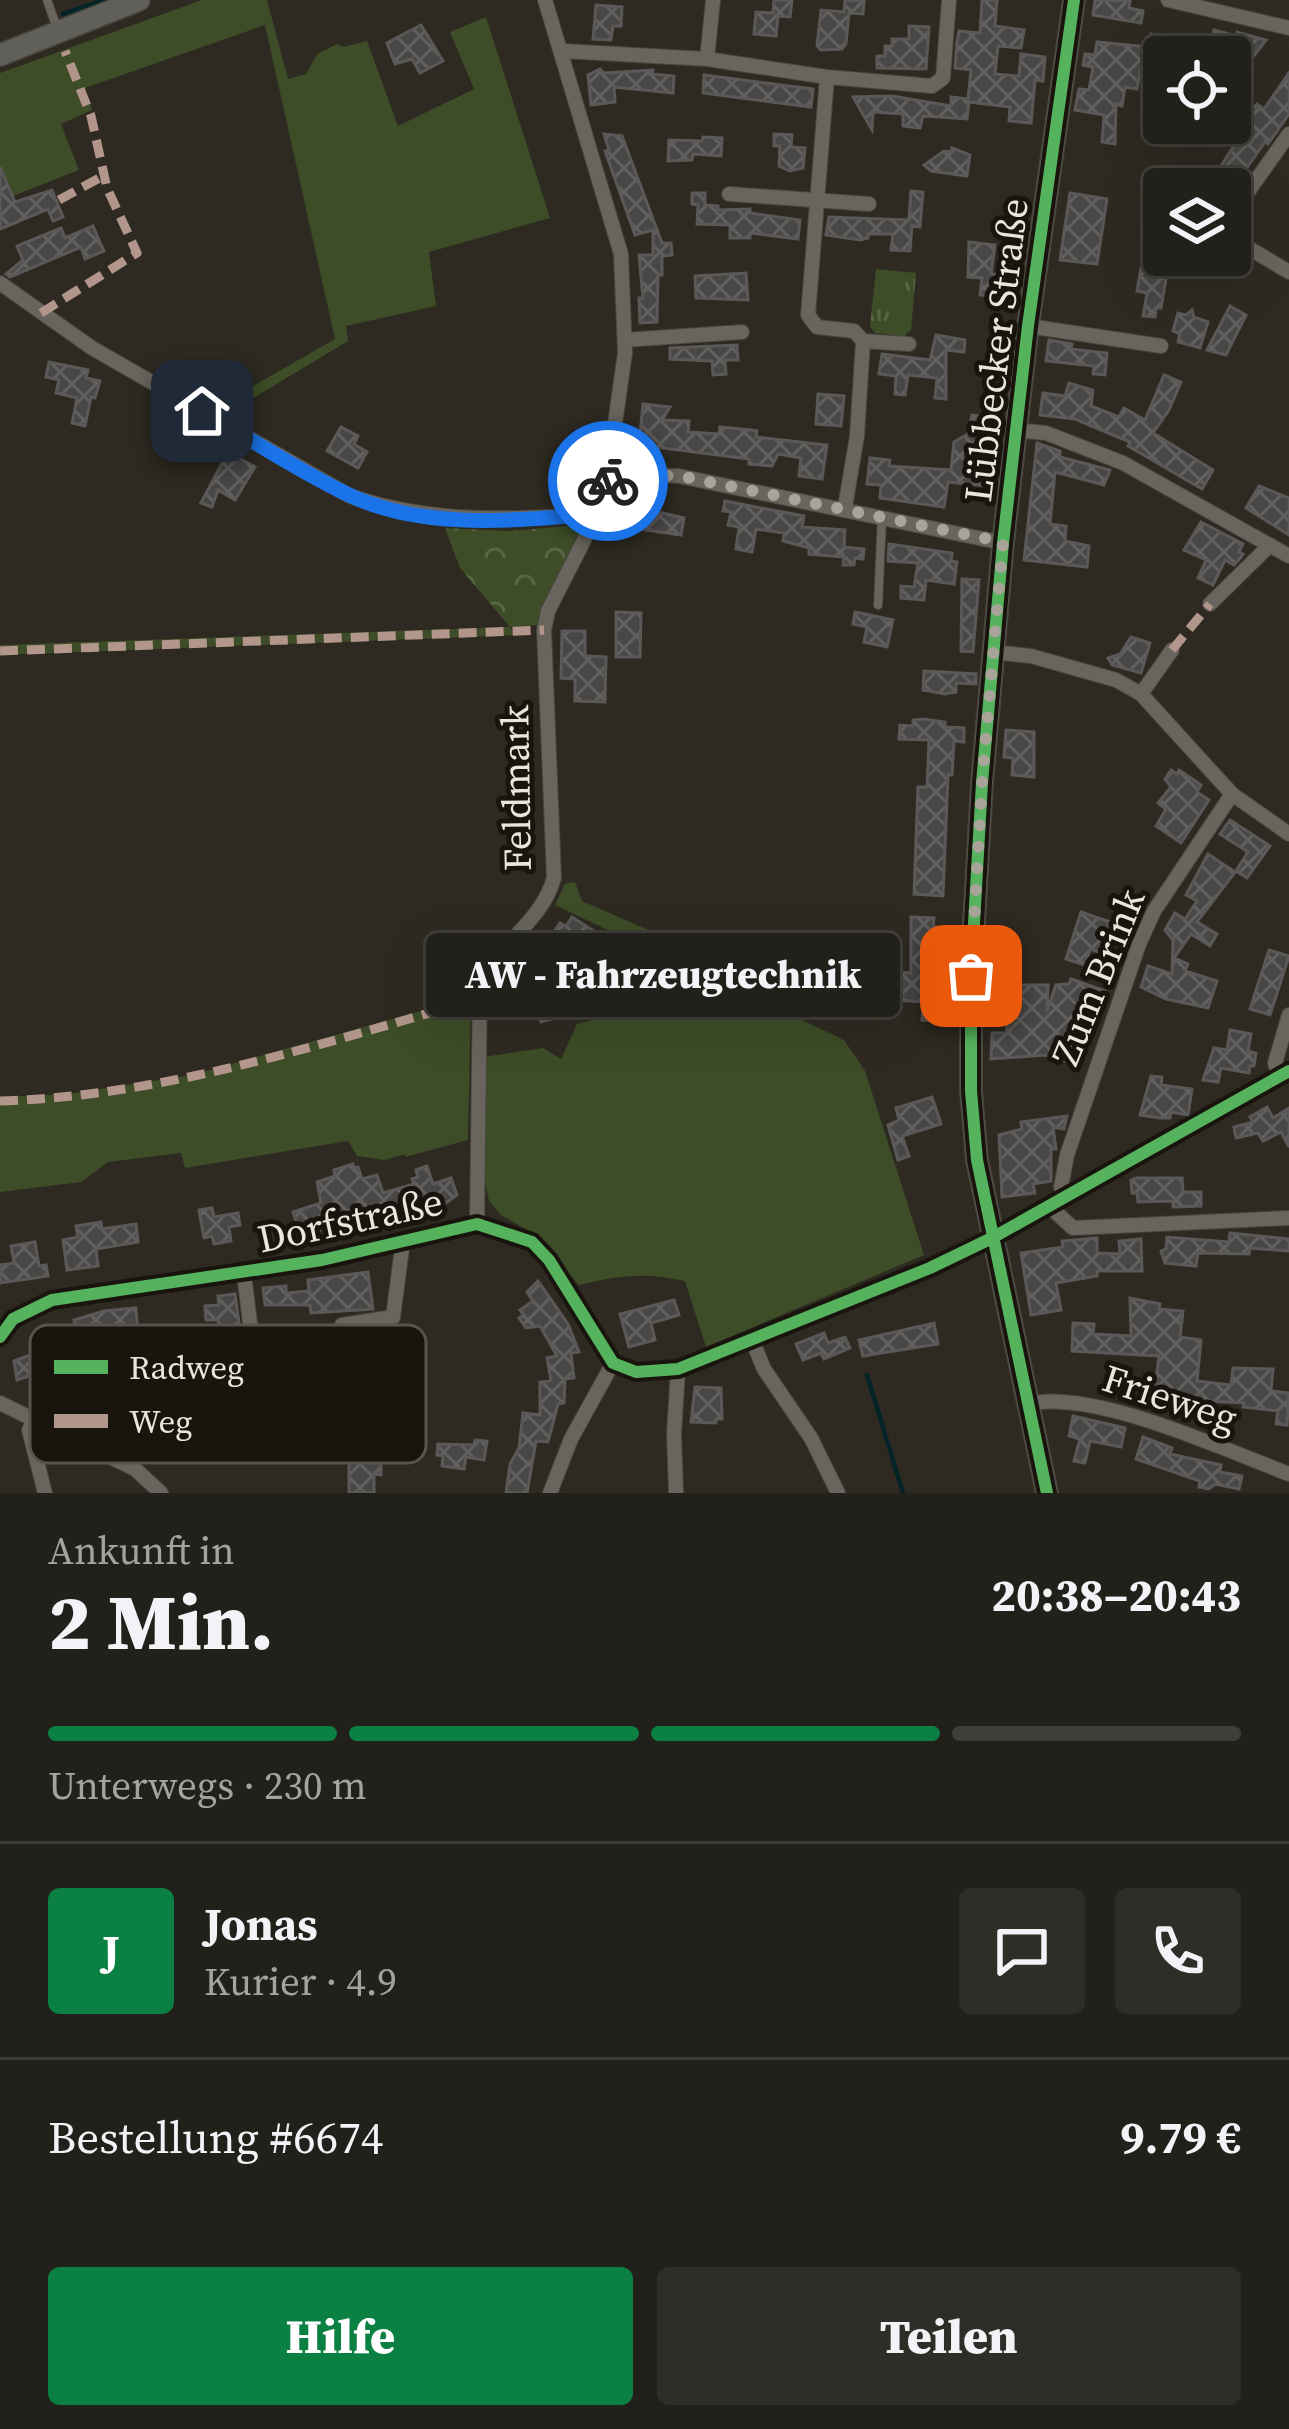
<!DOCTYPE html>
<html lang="de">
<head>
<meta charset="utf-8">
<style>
	body { margin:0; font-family:"Source Serif 4",serif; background:#2e2d27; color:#f1f3f6; height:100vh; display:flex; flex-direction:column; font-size:45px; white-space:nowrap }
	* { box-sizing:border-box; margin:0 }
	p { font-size:39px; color:#a2a3a2 }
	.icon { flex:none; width:66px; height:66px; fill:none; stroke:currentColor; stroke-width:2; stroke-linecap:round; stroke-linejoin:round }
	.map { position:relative; height:1493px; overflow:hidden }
	.sheet { display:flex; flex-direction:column; background:#22201a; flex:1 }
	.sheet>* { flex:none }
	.fabs { position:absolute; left:1143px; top:36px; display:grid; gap:24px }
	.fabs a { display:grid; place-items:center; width:108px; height:108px; border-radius:12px; background:#22201a; box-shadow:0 12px 48px #0002,0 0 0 3px #3f3e39; font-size:60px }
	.pin { position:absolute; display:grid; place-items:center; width:102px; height:102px; color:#fff; margin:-51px; border-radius:24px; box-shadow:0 6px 18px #0006 }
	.courier { position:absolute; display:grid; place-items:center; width:120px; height:120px; margin:-60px; border:9px solid #1a73e8; border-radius:50%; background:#fff; color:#222; box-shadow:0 3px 15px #0007 }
	.bubble { position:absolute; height:84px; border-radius:12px; background:#22201a; box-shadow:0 12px 48px #0002,0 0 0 3px #3f3e39; font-size:39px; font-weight:800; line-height:84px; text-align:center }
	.overview em { font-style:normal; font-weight:800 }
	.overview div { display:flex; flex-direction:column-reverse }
	.overview { display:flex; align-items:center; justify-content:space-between; height:204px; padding:0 48px }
	h1 { font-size:78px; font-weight:800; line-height:90px }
	.bar { display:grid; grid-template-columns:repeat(4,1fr); gap:18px 12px; align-content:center; height:144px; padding:0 48px }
	.bar i { height:15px; border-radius:9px; background:#3f3e39 }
	.bar .selected { background:#0b8043 }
	.bar p { grid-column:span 4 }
	.line { display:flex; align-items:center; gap:30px; padding:0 48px; border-top:3px solid #3f3e39 }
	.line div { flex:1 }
	.round { display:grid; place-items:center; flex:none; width:126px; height:126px; border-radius:12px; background:#2e2d27 }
	.action { display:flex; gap:24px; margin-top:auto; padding:24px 48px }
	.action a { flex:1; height:138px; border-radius:12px; background:#0b8043; color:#fff; font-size:48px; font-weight:800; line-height:138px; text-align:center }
	.action a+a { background:#2e2d27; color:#f1f3f6 }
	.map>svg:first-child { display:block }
</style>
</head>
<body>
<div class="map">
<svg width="1289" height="1493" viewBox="0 0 1289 1493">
	<defs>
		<pattern id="forest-crowns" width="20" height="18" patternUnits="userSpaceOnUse" patternTransform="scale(3)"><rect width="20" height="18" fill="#3d4d27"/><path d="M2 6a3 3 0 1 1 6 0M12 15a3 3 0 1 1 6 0" fill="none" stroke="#596646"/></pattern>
		<pattern id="park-tufts" width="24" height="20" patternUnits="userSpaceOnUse" patternTransform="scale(3)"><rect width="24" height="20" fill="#3d4d27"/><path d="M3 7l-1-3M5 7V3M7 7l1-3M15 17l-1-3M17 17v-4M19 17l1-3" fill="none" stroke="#596646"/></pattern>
		<pattern id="building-cross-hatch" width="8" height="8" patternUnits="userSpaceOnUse" patternTransform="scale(3)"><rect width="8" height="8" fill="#494746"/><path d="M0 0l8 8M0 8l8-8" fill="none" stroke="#636160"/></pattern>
	</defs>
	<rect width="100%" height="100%" fill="#2e2a22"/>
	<g fill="#3d4d27">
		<polygon points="202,0 267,0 288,79 306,74 317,54 337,44 343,47 367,41 398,126 474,89 450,32 486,17 550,218 429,252 436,306 346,326 348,341 233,410 222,404 335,339 265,25 85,88 92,110 61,124 79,170 0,201 0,73"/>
		<polygon points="510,627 515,635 0,655 0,645"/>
		<path d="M575,882l7,19 194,85 -1,21 69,33 21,31 59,184 -218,92 -21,-66c-43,-9 -64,-6 -106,4l-43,-50 -35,-20 -12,-14 -5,-24 -1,-120 60,-9 18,11 16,-35 74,-20 -1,-54 -95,-45 10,-21z"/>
		<polygon points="471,997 468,1140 405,1157 405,1154 385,1160 357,1156 348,1141 185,1168 181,1153 108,1162 81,1182 0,1192 0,1097 68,1094 192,1075"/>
	</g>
	<polygon fill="url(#forest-crowns)" points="568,526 581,532 541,608 539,625 510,627 460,568 445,528 509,531"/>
	<polygon fill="url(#park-tufts)" points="876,269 916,273 911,330 904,336 875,333 870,326"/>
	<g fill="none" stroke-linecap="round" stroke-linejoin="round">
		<g stroke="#042428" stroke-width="4.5">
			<polyline points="63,14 104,0"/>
			<polyline points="867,1375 903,1493"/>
		</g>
	</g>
	<g fill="url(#building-cross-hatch)" stroke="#5b5858" stroke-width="3">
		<polygon points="774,0 792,0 790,17 778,16 776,36 754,34 756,12 773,13"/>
		<polygon points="845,0 864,1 863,14 849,13 846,44 842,49 821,50 817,46 821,10 844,12"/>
		<polygon points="982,0 997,0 995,26 1024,30 1021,48 998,46 995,74 1019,76 1021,54 1045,57 1043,81 1035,80 1031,123 1009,121 1010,107 969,102 967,119 923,116 920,128 903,126 903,114 873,112 872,130 853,97 892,96 951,106 951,97 968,99 971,70 955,68 957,42 959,31 980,33"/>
		<polygon points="1095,0 1130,1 1129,8 1143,11 1141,23 1093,15"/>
		<polygon points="596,5 622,7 621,26 613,26 611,40 593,39"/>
		<polygon points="421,25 443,61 420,73 412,59 395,64 387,43"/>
		<polygon points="909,26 929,27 926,69 877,68 877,56 885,56 885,46 892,46 892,39 909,39"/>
		<polygon points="1214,30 1236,36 1237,32 1266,40 1253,57 1207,57"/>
		<polygon points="1151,34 1163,36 1161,50 1155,49 1151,71 1141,69 1137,89 1125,87 1122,106 1116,104 1115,144 1102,142 1104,115 1075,110 1079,89 1089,90 1093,67 1083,65 1085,54 1095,55 1097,42 1149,47"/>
		<polygon points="600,69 604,73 653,70 652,74 674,76 673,93 614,87 615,102 591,105 588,75"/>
		<polygon points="1289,73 1289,114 1268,144 1265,142 1232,189 1206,189 1237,141 1229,136 1241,120 1244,122 1257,104 1264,109"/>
		<polygon points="704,75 813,89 811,107 703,93"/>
		<polygon points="604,134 622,136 662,243 671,243 672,255 662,256 662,275 658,275 657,322 640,323 639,298 643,298 639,255 653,255 653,230 635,235 605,151 609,150"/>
		<polygon points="774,134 792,135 791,147 805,148 803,168 790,171 779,166 780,146 774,146"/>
		<polygon points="703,137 722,138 721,156 693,154 692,160 668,161 669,140 702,141"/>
		<polygon points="952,148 970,155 967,176 931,171 924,165 944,151 951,152"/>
		<polygon points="0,167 15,202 52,190 63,217 53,221 48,209 0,229"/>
		<polygon points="911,191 923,192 920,227 912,226 910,251 891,250 893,234 868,234 868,238 860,240 826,235 829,217 909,220"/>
		<polygon points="692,193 705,193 705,205 718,206 718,210 750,209 750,213 800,220 798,239 750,233 750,238 730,238 730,225 697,224 698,205 692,204"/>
		<polygon points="1070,193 1107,199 1097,264 1060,260"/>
		<polygon points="93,226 104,251 85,259 81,247 10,277 6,274 23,260 17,246 61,228 65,238"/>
		<polygon points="969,242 995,245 991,274 1005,275 1002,297 980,295 982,278 968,277"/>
		<polygon points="1141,268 1167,273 1161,308 1156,308 1155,317 1143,316 1147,293 1137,291"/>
		<polygon points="746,273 748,300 696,298 695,276"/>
		<polygon points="1230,306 1246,315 1226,355 1207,350"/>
		<polygon points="1192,310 1194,317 1208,322 1200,348 1178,342 1180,334 1173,331 1178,313 1186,315"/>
		<polygon points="936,335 965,340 964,352 946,350 946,399 935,398 937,378 908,375 905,395 895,394 896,376 879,374 882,354 930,360"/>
		<polygon points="1049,340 1072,344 1071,349 1107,353 1105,375 1093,374 1094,366 1046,361"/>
		<polygon points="737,345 738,360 725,360 726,374 713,375 712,361 670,359 670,348"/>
		<polygon points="49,362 88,370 86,378 100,381 95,398 91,397 85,426 72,423 77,398 56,393 59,380 46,377"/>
		<polygon points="1164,375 1181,382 1169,410 1153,433 1213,470 1202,489 1128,446 1130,442 1075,419 1040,415 1043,393 1065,396 1069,383 1093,390 1091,406 1119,417 1124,408 1145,420"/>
		<polygon points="818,394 844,396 841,426 816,424"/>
		<polygon points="643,404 670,407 662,420 689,421 688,432 719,434 720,427 751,430 757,431 756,437 827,445 822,479 799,476 801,458 778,454 772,466 749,464 749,459 639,445"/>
		<polygon points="972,415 990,417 985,461 991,462 988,486 948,482 944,507 880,498 881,485 867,484 870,458 890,460 889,466 951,470 954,442 968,434"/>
		<polygon points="164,416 196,434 184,454 172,448 169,453 156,446 157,429"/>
		<polygon points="341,427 358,436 354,444 367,452 358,468 327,451"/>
		<polygon points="1037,443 1060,451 1060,457 1110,470 1104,485 1055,472 1050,524 1066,526 1065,541 1089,546 1087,567 1024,560"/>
		<polygon points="228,452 255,467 235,500 218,490 212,507 201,503"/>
		<polygon points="1259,486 1289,498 1289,535 1246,508"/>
		<polygon points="725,501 804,516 802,527 845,530 844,547 864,549 863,559 855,558 854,565 843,565 844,557 809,554 809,548 783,541 784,533 756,529 752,552 736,549 739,527 728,525 731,512 723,511"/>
		<polygon points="636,507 684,518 681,535 632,528"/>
		<polygon points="1201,522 1243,544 1239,552 1243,554 1241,557 1234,565 1225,560 1213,585 1198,578 1206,560 1184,550"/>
		<polygon points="889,544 952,553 951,561 957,562 954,584 926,580 924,600 901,598 901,586 914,587 918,563 888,561"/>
		<polygon points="962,579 979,580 973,652 961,651"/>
		<polygon points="616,612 641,613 640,657 616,657"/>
		<polygon points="855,612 893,620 887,647 864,642 867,627 853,624"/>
		<polygon points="562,631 585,631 585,656 606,657 605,702 575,701 575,679 561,678"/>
		<polygon points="1131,637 1150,643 1141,673 1112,665 1108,658 1120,654"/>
		<polygon points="924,671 976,674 976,684 956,683 956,692 945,694 923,690"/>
		<polygon points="923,719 945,722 945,727 964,728 964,742 954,741 952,775 948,775 943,896 914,894 918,787 927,787 929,740 899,739 900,725 913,726 913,720"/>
		<polygon points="1006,730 1034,732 1034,777 1012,775 1013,758 1004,757"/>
		<polygon points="1171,770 1177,774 1179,770 1201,785 1197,792 1209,800 1181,843 1156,826 1166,809 1158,803 1171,787 1165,779"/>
		<polygon points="1230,820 1270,846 1247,878 1236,871 1248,852 1220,834"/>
		<polygon points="1208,854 1235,872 1197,922 1217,934 1210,946 1191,934 1174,958 1188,964 1185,971 1217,981 1208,1008 1166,999 1141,987 1148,966 1172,974 1173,940 1165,930 1175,913 1185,919 1197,901 1186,895"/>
		<polygon points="1081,912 1110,922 1099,952 1090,949 1085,965 1066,959"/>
		<polygon points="572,917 631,955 618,975 553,933 560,923 566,926"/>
		<polygon points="911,917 934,918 933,927 937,927 936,958 952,959 951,972 939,971 937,996 950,997 948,1022 922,1020 924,1002 872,998 874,970 911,973"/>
		<polygon points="1269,950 1289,956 1270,1015 1250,1009"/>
		<polygon points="532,955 536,969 558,963 569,1002 574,1001 577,1012 541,1022 533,993 502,1001 496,981 519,974 515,960"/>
		<polygon points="1071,979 1105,991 1080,1066 1045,1055 991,1059 992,1033 1007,1033 1006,990 1018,990 1017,985 1048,985 1047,1011 1056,985 1069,984"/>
		<polygon points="1230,1030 1251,1034 1248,1051 1256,1053 1254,1066 1250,1066 1249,1073 1221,1068 1218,1082 1203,1080 1214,1048 1227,1050"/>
		<polygon points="1151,1076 1162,1077 1161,1085 1192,1089 1188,1115 1171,1112 1170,1118 1160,1118 1140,1115"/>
		<polygon points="932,1097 941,1124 902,1136 909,1156 898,1160 888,1125 899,1120 896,1108"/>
		<polygon points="1267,1107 1273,1118 1289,1108 1289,1147 1281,1132 1263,1141 1258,1133 1236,1138 1234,1127 1253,1122 1250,1117"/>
		<polygon points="1067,1116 1064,1129 1053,1127 1056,1149 1051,1149 1051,1181 1033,1184 1035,1193 1002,1197 999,1135 1022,1129 1021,1122"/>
		<polygon points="353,1164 354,1168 358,1167 362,1179 377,1175 383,1193 414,1184 412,1179 418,1177 416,1170 427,1166 433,1184 451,1178 457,1195 425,1218 420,1204 383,1216 381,1210 345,1222 343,1216 318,1224 320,1230 301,1236 293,1212 321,1203 317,1182 335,1176 334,1170"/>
		<polygon points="1137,1178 1182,1178 1183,1192 1201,1192 1201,1206 1173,1207 1173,1201 1138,1202 1137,1193 1132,1193 1131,1180"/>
		<polygon points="212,1208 214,1217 238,1213 240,1225 229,1227 231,1241 214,1244 212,1236 204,1238 199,1210"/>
		<polygon points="101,1222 102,1229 136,1224 138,1242 96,1249 98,1266 67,1270 63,1240 78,1237 76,1226"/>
		<polygon points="1230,1233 1289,1239 1289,1251 1250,1248 1249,1254 1198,1253 1196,1266 1165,1263 1161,1251 1166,1249 1167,1237 1229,1242"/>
		<polygon points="1097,1238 1097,1253 1120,1254 1119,1241 1141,1239 1142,1271 1097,1271 1097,1276 1056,1283 1061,1310 1031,1315 1021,1253 1063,1247 1062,1241"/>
		<polygon points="35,1242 39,1266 46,1265 48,1276 0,1283 0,1265 14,1263 11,1246"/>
		<polygon points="368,1272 373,1309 311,1313 310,1305 265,1305 263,1288 286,1286 286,1293 309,1291 308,1280"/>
		<polygon points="538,1281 568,1324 579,1352 571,1353 574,1378 565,1379 564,1403 558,1404 548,1442 536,1441 527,1493 506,1493 510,1464 519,1448 523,1413 540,1415 540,1382 551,1381 547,1358 557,1356 540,1326 526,1328 519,1318 524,1315 520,1310 533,1301 527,1292"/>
		<polygon points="235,1294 244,1359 268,1358 268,1374 248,1375 243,1369 215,1367 215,1349 222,1348 218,1320 206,1320 205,1306 219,1305 218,1296"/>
		<polygon points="1130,1298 1160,1304 1159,1309 1183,1311 1180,1337 1201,1340 1197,1381 1231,1385 1233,1368 1273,1369 1271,1391 1289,1393 1287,1425 1276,1424 1278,1411 1243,1407 1244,1403 1154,1398 1159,1356 1072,1351 1073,1323 1094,1324 1093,1334 1131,1336"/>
		<polygon points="674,1300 679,1315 651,1323 655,1340 629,1347 620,1314"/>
		<polygon points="136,1308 138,1337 119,1338 119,1325 85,1337 82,1329 75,1331 74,1320 104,1311"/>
		<polygon points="934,1323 938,1344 863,1356 859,1340"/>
		<polygon points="824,1333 828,1343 845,1337 850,1348 824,1359 821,1353 803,1360 796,1344"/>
		<polygon points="48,1336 54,1352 42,1356 47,1370 17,1380 14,1361 38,1352 34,1341"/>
		<polygon points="695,1387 721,1388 722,1419 716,1419 716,1423 691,1422"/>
		<polygon points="1073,1416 1125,1428 1121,1447 1090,1441 1085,1463 1074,1461 1080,1439 1069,1436"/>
		<polygon points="1143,1437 1172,1448 1170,1454 1221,1465 1220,1472 1242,1476 1239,1489 1215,1484 1209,1489 1199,1487 1200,1481 1136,1459"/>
		<polygon points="475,1440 487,1441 484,1460 466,1457 464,1469 442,1466 443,1456 437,1455 438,1444 474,1445"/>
		<polygon points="349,1462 381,1463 381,1475 374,1474 374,1493 349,1493"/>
	</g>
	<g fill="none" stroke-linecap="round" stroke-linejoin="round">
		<g stroke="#49453d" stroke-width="10">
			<g id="service">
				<polyline points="47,0 57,28"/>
				<polyline points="878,605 882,517"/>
			</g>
		</g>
		<g stroke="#49453d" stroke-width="16">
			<g id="minor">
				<polyline points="1168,0 1289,28"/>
				<polyline points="563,51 707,59 827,77 932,86 943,78 949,0"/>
				<polyline points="707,59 713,0"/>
				<polyline points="827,77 808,315 817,327 854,331 863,341 857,436 845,507"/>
				<polyline points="729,194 869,204"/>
				<polyline points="1230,217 1289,134"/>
				<polyline points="1230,237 1289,272"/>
				<path d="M0,283l92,65 258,148c83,28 161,24 248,18"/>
				<polyline points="1028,326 1161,346"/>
				<polyline points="625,340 742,332"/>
				<polyline points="863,341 909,344"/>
				<polyline points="1015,430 1046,433 1123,463 1289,556"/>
				<polyline points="610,474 679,476 1003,543"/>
				<polyline points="1210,604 1270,545"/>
				<polyline points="993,652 1031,656 1116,680 1141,694 1232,794 1289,834"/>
				<polyline points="1141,694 1172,650"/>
				<polyline points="1279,1077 1275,1063 1289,1015"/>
				<polyline points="1065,1198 1061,1187 1067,1155 1139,944 1154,911 1232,794"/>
				<polyline points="1050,1207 1073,1228 1289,1218"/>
				<path d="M477,1224l3,-242c20,-39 62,-61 74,-104l-10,-248 4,-19 56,-110 21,-148 -4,-99 -76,-254"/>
				<polyline points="244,1274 252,1339"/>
				<polyline points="342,1325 393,1317 403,1241"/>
				<polyline points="0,1337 13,1319 52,1300 322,1260 477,1224 532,1242 549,1260 613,1363 636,1372 678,1369 930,1268 992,1238 1289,1071"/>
				<polyline points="753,1342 764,1369 811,1438 838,1493"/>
				<polyline points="0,1403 135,1469 161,1493"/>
				<path d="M1028,1404c64,-16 197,46 261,70"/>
				<polyline points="34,1420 29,1430 45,1493"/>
				<polyline points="550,1493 571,1439 613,1363"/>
				<polyline points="676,1493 674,1434 678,1369"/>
			</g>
		</g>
		<g stroke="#49453d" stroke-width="24">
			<g id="secondary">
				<polyline points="0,55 139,0"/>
				<polyline points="1047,1493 977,1160 971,1091 971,976 982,783 1003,543 1028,326 1074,0"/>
			</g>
		</g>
		<use href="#service" stroke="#69655e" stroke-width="8"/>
		<use href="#minor" stroke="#69655e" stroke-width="14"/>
		<use href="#secondary" stroke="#5f6059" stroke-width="21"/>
		<g stroke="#b2968c" stroke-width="9" stroke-dasharray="18 9" stroke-linecap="butt">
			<polyline points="59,200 103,176"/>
			<polyline points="41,313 137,253 107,188 91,116 65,51"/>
			<polyline points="1172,650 1210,604"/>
			<polyline points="0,651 544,630"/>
			<path d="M0,1101c166,-5 319,-57 478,-102"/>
		</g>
		<g stroke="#19140e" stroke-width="20">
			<g id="cycleway">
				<polyline points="0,1337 13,1319 52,1300 322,1260 477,1224 532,1242 549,1260 613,1363 636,1372 678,1369 930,1268 992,1238 1289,1071"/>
				<polyline points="1047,1493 977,1160 971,1091 971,976 982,783 1003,543 1028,326 1074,0"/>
			</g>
		</g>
		<use href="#cycleway" stroke="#56b35d" stroke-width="12"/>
	</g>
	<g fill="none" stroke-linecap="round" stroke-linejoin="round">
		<polyline stroke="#a9a49a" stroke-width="12" stroke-dasharray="0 21.6" points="608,481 610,474 680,476 1003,542 982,783 971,976"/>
		<path stroke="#1a73e8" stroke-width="15" d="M202,411c49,28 96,60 147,84 76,36 167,25 249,19l10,-33"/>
	</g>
	<g text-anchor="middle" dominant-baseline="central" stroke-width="10" stroke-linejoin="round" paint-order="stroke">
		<g font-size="39" fill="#ebe5db" stroke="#19140e">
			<text transform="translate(996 350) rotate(-83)">Lübbecker Straße</text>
			<text transform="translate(516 788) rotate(-91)">Feldmark</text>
			<text transform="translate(1098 977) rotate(-68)">Zum Brink</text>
			<text transform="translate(350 1220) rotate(-12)">Dorfstraße</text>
			<text transform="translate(1170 1398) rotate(18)">Frieweg</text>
		</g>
	</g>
	<rect x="30" y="1325" width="396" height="138" rx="18" fill="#19140e" stroke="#58534c" stroke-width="3"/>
	<rect x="54" y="1360" width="54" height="14" fill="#56b35d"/>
	<rect x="54" y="1414" width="54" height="14" fill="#b2968c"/>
	<g font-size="33" fill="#ebe5db">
		<text x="129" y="1379">Radweg</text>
		<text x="129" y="1433">Weg</text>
	</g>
</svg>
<div class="fabs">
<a><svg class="icon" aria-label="locate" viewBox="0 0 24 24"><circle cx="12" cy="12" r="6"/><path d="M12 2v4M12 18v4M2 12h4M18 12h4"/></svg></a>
<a><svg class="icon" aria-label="layers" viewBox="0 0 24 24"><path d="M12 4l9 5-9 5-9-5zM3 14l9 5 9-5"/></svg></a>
</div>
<div class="pin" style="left:971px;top:976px;background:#ea580c"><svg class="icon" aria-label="bag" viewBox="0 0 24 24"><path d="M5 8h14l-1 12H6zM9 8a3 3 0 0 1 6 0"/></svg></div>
<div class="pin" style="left:202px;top:411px;background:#1f2937"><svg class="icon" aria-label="home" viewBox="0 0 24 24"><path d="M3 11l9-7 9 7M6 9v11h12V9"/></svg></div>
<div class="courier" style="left:608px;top:481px"><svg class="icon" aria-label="bike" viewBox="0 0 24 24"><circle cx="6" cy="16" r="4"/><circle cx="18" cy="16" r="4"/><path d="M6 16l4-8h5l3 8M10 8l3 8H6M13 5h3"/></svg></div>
<div class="bubble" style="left:426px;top:933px;width:474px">AW - Fahrzeugtechnik</div>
</div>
<section class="sheet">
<div class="overview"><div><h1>2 Min.</h1><p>Ankunft in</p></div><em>20:38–20:43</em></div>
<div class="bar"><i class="selected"></i><i class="selected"></i><i class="selected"></i><i></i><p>Unterwegs · 230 m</p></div>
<div class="line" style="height:216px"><b class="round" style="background:#0b8043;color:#fff">J</b><div><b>Jonas</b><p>Kurier · 4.9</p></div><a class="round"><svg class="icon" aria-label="chat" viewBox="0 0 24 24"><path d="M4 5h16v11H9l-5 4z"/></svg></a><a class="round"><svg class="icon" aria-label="phone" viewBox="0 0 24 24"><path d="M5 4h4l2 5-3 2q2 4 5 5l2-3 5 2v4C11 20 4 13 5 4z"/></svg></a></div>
<div class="line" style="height:156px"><div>Bestellung #6674</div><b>9.79 €</b></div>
<div class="action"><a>Hilfe</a><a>Teilen</a></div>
</section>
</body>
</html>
